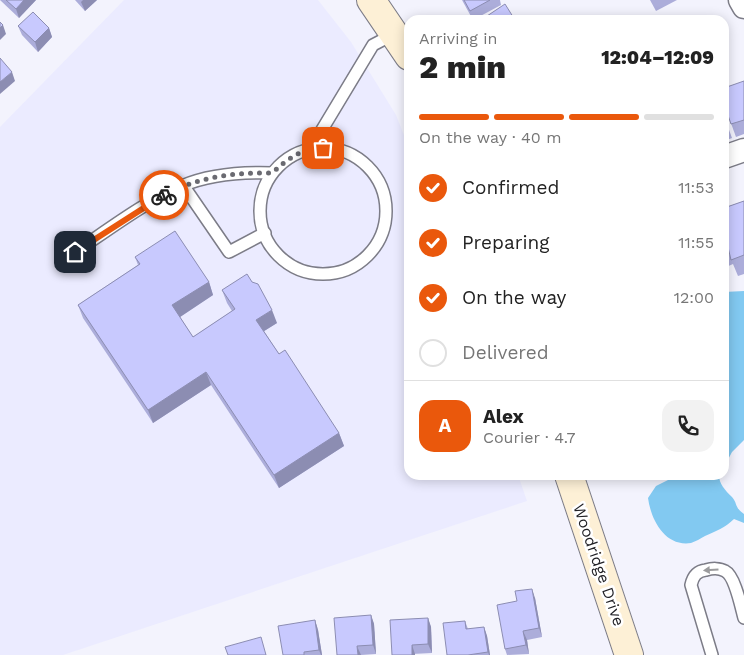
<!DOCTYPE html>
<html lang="en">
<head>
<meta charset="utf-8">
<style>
	body { margin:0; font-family:"Work Sans",sans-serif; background:#f2f2f2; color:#222; height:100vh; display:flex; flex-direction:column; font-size:19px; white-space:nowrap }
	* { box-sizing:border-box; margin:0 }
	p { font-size:16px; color:#767676 }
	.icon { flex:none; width:28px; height:28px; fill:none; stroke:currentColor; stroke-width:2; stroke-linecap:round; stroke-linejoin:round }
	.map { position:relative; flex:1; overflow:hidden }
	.sheet { position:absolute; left:404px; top:15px; width:325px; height:465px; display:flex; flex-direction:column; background:#fff; border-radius:15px; box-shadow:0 2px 12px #0003 }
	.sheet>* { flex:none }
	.pin { position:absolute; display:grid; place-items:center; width:42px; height:42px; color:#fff; margin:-21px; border-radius:10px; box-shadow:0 2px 8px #0006 }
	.courier { position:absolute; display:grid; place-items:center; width:50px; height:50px; margin:-25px; border:4px solid #ea580c; border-radius:50%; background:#fff; color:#222; box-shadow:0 1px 6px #0007 }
	.overview em { font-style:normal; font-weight:800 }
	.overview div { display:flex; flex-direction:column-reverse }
	.overview { display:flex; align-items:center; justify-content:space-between; height:85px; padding:0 15px }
	h1 { font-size:32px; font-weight:800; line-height:38px }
	.bar { display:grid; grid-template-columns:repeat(4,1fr); gap:8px 5px; align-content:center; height:60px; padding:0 15px }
	.bar i { height:6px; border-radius:4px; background:#e0e0e0 }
	.bar .selected { background:#ea580c }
	.bar p { grid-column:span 4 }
	.line { display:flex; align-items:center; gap:12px; padding:0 15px; border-top:1px solid #e0e0e0 }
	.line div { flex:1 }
	.round { display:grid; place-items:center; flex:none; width:52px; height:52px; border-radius:15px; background:#f2f2f2 }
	ol { padding:0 15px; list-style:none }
	li { display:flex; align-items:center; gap:15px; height:55px }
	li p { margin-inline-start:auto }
	li .icon { padding:5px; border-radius:50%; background:#ea580c; color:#fff; stroke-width:4 }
	li:last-child { color:#767676 }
	li i { width:28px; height:28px; border:2px solid #e0e0e0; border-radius:50% }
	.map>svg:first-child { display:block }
</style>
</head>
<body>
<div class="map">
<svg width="744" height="655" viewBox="0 0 744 655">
	<rect width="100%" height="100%" fill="#f3f3fd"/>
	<polygon fill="#ebebff" points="124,0 318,0 351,42 396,115 409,148 409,475 518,475 527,501 63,655 0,655 0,127"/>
	<g fill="#82c9f1">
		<polygon points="744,291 744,440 732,452 724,467 724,292"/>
		<path d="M678,475h41c0,9 6,15 13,22 6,7 2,10 12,17v9l-10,-4c-9,9 -18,12 -29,17 -5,3 -9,5 -14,7 -26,4 -40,-23 -43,-45l8,-12z"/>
	</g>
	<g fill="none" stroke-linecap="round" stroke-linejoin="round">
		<g stroke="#7c7c87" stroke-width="14">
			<g id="lane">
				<polyline points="311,148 373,45 394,34"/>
				<circle cx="323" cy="211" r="63"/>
				<polyline points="183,185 229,252 265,233"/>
				<path d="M75,252c33,-22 71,-51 107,-66 28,-12 60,-14 90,-13"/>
				<path d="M712,655l-21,-70c2,-9 6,-14 15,-15 6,-2 14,-2 19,1 10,5 16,36 19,47"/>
			</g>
		</g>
		<g stroke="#7c7c87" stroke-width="25">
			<g id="street">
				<polyline points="740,0 744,7"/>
				<polyline points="724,157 744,150"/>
			</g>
		</g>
		<g stroke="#7c7c87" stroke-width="30">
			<g id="secondary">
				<polyline points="371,0 409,56"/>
				<polyline points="569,475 629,655"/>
			</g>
		</g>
		<use href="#lane" stroke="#fff" stroke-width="11"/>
		<use href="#street" stroke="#fff" stroke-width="22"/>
		<use href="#secondary" stroke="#fdf0d6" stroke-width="28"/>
	</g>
	<g fill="#acadda">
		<polygon points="0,0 36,0 19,18"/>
		<polygon points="75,0 97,0 85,11"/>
		<polygon points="462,0 500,0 501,5 473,20"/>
		<polygon points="650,0 677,0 656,11"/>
		<polygon points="18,26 49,28 52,37 38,52 22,35"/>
		<polygon points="744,81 744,134 736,137 724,104"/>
		<polygon points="724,116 732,138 724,141"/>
		<polygon points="744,201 744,274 738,276 733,264 724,268 724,208"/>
		<polygon points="135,257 209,282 213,295 180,317 193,337 232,311 227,303 222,290 277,323 264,331 279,354 339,433 344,446 279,488 211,385 153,423 83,318 78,305 138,265"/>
		<polygon points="535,598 542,637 527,640 529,654 507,655 505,649"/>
		<polygon points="371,615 374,624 376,654 361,655 337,655"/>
		<polygon points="428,618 431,627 432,653 392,655"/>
		<polygon points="315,620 318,630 322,655 283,655"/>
		<polygon points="465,621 468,629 484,627 487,636 490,655 447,655"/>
	</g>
	<g fill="#8c8db2">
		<polygon points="24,0 36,0 19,18 16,9"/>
		<polygon points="83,0 97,0 85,11 81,2"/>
		<polygon points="3,25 6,34 0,40 0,28"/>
		<polygon points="49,28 52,37 38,52 35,42"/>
		<polygon points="12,72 15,81 0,94 0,82"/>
		<polygon points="209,282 213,295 177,319 172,305"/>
		<polygon points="272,310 277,323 261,333 256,320"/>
		<polygon points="206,372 211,385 153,423 148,410"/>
		<polygon points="339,433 344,446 279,488 274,475"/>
		<polygon points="532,589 535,598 542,637 539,628"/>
		<polygon points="371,615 374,624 376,654 373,645"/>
		<polygon points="428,618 431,627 432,653 428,644"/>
		<polygon points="315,620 318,630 322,655 321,655 319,650"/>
		<polygon points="484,627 487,636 490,655 489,655 488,652"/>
		<polygon points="523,631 527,640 529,654 526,645"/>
		<polygon points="412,645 415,654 415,655 412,655"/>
		<polygon points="357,646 361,655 358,655"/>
	</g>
	<g fill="#c8c9fe" stroke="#8c8db2">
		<polygon points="6,0 24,0 16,9"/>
		<polygon points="464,0 490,0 470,11"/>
		<polygon points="505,4 515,20 481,20"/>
		<polygon points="33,12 49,28 35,42 18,26"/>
		<polygon points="0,22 3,25 0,28"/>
		<polygon points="0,58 12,72 0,82"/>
		<polygon points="744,81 744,120 731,124 724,104 724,88"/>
		<polygon points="724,117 727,125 724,126"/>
		<polygon points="744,201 744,255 731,260 728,247 724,249 724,208"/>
		<polygon points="175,231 209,282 172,305 193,337 235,309 222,290 247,274 252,282 258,284 272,310 256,320 279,354 285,350 339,433 274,475 206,372 148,410 78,305 140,264 135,257"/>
		<polygon points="532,589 539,628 523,631 526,645 505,649 497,605 517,601 515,591"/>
		<polygon points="371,615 373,645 357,646 358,655 337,655 334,618"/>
		<polygon points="428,618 428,644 412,645 412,655 392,655 390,620"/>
		<polygon points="315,620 319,650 304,652 304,655 283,655 278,626"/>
		<polygon points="465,621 466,629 484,627 488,652 468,655 447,655 443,623"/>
		<polygon points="261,637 266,655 228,655 225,647"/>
	</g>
	<defs><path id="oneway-solid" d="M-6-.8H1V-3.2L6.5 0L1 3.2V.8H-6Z" transform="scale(1.25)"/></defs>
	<use fill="#9b9b9d" href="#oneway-solid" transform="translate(711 570) rotate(176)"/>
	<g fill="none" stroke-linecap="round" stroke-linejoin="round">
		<path stroke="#6a6a71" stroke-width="5" stroke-dasharray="0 9" d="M164,195c35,-18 70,-23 108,-22 16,-14 29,-25 51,-25"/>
		<polyline stroke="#ea580c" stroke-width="6" points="75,252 164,195"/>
	</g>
	<g text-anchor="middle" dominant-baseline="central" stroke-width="5" stroke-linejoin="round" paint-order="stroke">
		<g font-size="16" fill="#212126" stroke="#fff">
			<text transform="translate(599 565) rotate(71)">Woodridge Drive</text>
		</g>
	</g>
</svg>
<div class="pin" style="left:323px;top:148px;background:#ea580c"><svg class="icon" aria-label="bag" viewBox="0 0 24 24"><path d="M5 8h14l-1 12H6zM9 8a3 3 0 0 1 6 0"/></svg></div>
<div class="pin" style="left:75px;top:252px;background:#1f2937"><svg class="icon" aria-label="home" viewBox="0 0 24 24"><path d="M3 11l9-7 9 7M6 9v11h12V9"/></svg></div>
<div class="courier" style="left:164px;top:195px"><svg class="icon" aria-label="bike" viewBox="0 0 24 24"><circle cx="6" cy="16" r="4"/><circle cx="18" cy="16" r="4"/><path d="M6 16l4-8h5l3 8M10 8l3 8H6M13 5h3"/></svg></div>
<section class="sheet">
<div class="overview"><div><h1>2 min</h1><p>Arriving in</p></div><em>12:04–12:09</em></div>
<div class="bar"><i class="selected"></i><i class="selected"></i><i class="selected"></i><i></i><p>On the way · 40 m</p></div>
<ol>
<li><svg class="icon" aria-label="check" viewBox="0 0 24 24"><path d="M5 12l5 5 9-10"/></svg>Confirmed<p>11:53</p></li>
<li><svg class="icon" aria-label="check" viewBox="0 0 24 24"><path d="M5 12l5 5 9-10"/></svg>Preparing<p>11:55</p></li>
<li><svg class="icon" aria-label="check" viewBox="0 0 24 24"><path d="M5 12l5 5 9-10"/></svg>On the way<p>12:00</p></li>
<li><i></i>Delivered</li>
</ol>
<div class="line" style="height:90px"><b class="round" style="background:#ea580c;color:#fff">A</b><div><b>Alex</b><p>Courier · 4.7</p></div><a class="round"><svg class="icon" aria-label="phone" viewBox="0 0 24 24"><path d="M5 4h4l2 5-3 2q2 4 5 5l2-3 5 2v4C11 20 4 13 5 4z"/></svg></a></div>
</section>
</div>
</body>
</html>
